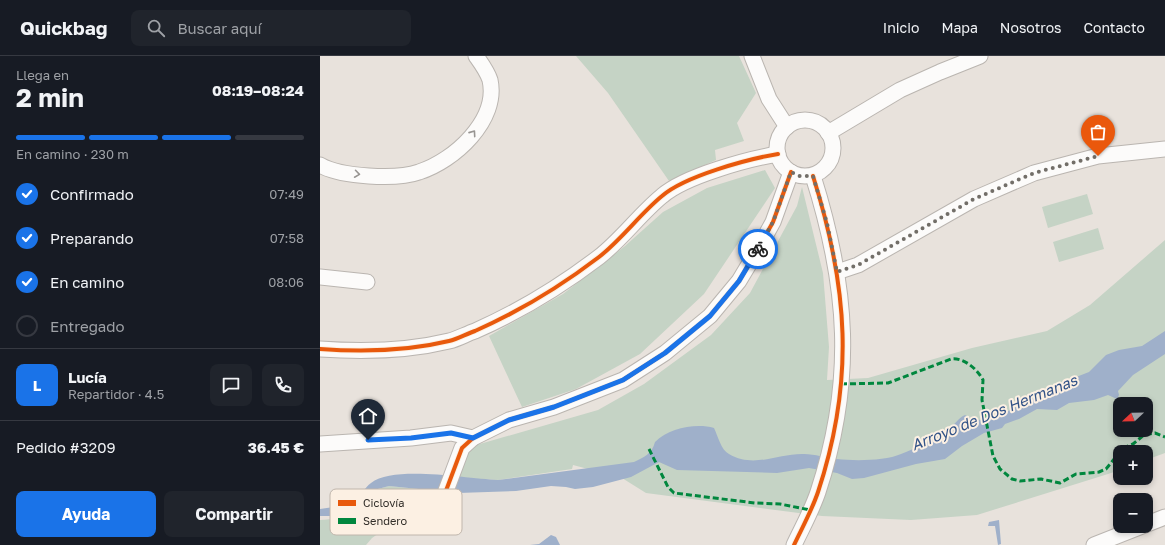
<!DOCTYPE html>
<html lang="es">
<head>
<meta charset="utf-8">
<style>
	body { margin:0; font-family:"Golos Text",sans-serif; background:#20242c; color:#f1f3f6; height:100vh; display:flex; flex-direction:column; font-size:15px; white-space:nowrap }
	* { box-sizing:border-box; margin:0 }
	p { font-size:13px; color:#9ea1a6 }
	.icon { flex:none; width:22px; height:22px; fill:none; stroke:currentColor; stroke-width:2; stroke-linecap:round; stroke-linejoin:round }
	.map { position:relative; flex:1; overflow:hidden }
	.sheet { display:flex; flex-direction:column; background:#171b24; width:320px }
	.sheet>* { flex:none }
	.needle { width:26px; rotate:248deg }
	.tools { position:absolute; left:793px; top:341px; display:grid; gap:8px }
	.tools a { display:grid; place-items:center; width:40px; height:40px; border-radius:8px; background:#171b24; box-shadow:0 2px 6px #0003; font-size:20px }
	.pin { position:absolute; display:grid; place-items:center; width:34px; height:34px; color:#fff; margin:-41px -17px; border-radius:50% 50% 50% 0; rotate:-45deg; box-shadow:0 0 4px #0007 }
	.pin .icon { rotate:45deg }
	.courier { position:absolute; display:grid; place-items:center; width:40px; height:40px; margin:-20px; border:3px solid #1a73e8; border-radius:50%; background:#fff; color:#222; box-shadow:0 1px 5px #0007 }
	.overview em { font-style:normal; font-weight:700 }
	.overview div { display:flex; flex-direction:column-reverse }
	.overview { display:flex; align-items:center; justify-content:space-between; height:68px; padding:0 16px }
	h1 { font-size:26px; font-weight:700; line-height:30px }
	.bar { display:grid; grid-template-columns:repeat(4,1fr); gap:6px 4px; align-content:center; height:48px; padding:0 16px }
	.bar i { height:5px; border-radius:3px; background:#363941 }
	.bar .current { background:#1a73e8 }
	.bar p { grid-column:span 4 }
	.line { display:flex; align-items:center; gap:10px; padding:0 16px; border-top:1px solid #363941 }
	.line div { flex:1 }
	.round { display:grid; place-items:center; flex:none; width:42px; height:42px; border-radius:8px; background:#20242c }
	ol { padding:0 16px; list-style:none }
	li { display:flex; align-items:center; gap:12px; height:44px }
	li p { margin-inline-start:auto }
	li .icon { padding:4px; border-radius:50%; background:#1a73e8; color:#fff; stroke-width:4 }
	li:last-child { color:#9ea1a6 }
	li i { width:22px; height:22px; border:2px solid #363941; border-radius:50% }
	.button { display:flex; gap:8px; margin-top:auto; padding:8px 16px }
	.button a { flex:1; height:46px; border-radius:8px; background:#1a73e8; color:#fff; font-size:16px; font-weight:700; line-height:46px; text-align:center }
	.button a+a { background:#20242c; color:#f1f3f6 }
	header { display:flex; align-items:center; gap:24px; box-sizing:border-box; height:56px; padding:0 20px; background:#171b24; border-bottom:1px solid #363941 }
	header strong { font-size:19px }
	nav { display:flex; gap:22px; margin-inline-start:auto; font-size:14px }
	.search { width:280px; height:36px; background:#20242c; display:flex; align-items:center; gap:10px; box-sizing:border-box; padding:0 14px; border-radius:8px; color:#9ea1a6; font-size:15px }
	main { display:flex; flex:1; min-height:0 }
	.map>svg:first-child { display:block }
</style>
</head>
<body>
<header>
<strong>Quickbag</strong>
<div class="search"><svg class="icon" aria-label="search" viewBox="0 0 24 24"><circle cx="10" cy="10" r="6"/><path d="M15 15l6 6"/></svg>Buscar aquí</div>
<nav><a>Inicio</a><a>Mapa</a><a>Nosotros</a><a>Contacto</a></nav>
</header>
<main>
<section class="sheet">
<div class="overview"><div><h1>2 min</h1><p>Llega en</p></div><em>08:19–08:24</em></div>
<div class="bar"><i class="current"></i><i class="current"></i><i class="current"></i><i></i><p>En camino · 230 m</p></div>
<ol>
<li><svg class="icon" aria-label="check" viewBox="0 0 24 24"><path d="M5 12l5 5 9-10"/></svg>Confirmado<p>07:49</p></li>
<li><svg class="icon" aria-label="check" viewBox="0 0 24 24"><path d="M5 12l5 5 9-10"/></svg>Preparando<p>07:58</p></li>
<li><svg class="icon" aria-label="check" viewBox="0 0 24 24"><path d="M5 12l5 5 9-10"/></svg>En camino<p>08:06</p></li>
<li><i></i>Entregado</li>
</ol>
<div class="line" style="height:72px"><b class="round" style="background:#1a73e8;color:#fff">L</b><div><b>Lucía</b><p>Repartidor · 4.5</p></div><a class="round"><svg class="icon" aria-label="chat" viewBox="0 0 24 24"><path d="M4 5h16v11H9l-5 4z"/></svg></a><a class="round"><svg class="icon" aria-label="phone" viewBox="0 0 24 24"><path d="M5 4h4l2 5-3 2q2 4 5 5l2-3 5 2v4C11 20 4 13 5 4z"/></svg></a></div>
<div class="line" style="height:52px"><div>Pedido #3209</div><b>36.45 €</b></div>
<div class="button"><a>Ayuda</a><a>Compartir</a></div>
</section>
<div class="map">
<svg width="845" height="489" viewBox="0 0 845 489">
	<rect width="100%" height="100%" fill="#e8e2dc"/>
	<g fill="#c5d3c5" fill-rule="evenodd">
		<polygon points="256,0 419,0 436,37 417,67 424,85 395,94 396,104 349,125 288,37"/>
		<polygon points="445,114 455,132 384,238 320,298 256,333 202,351 169,280 243,238 305,190 343,156 387,132"/>
		<path d="M482,131l21,86 6,74 -2,33 41,-2 104,-30 75,-17 43,-26 75,-65v213l-19,7v-8h-26v18l-12,4 -131,41 -66,5 -89,-4 -176,-23 -24,-15 -49,-13 -1,4 -74,11 -41,-2 9,-30 132,-38 46,-26 67,-49 39,-42 47,-87zM800,348h26v26h-26z"/>
		<polygon points="767,138 773,158 728,172 722,151"/>
		<polygon points="778,172 784,193 739,206 733,186"/>
		<path d="M69,430l50,5 -67,47 -6,7h-46v-25c38,-3 33,1 54,-30z"/>
	</g>
	<g fill="#9fb0ca">
		<path d="M845,275v23l-32,21 -15,16 1,4 -2,4 -9,-4 -14,5 -25,3 -12,7 -20,-1 -18,10 -14,5 -3,4 -18,5 -22,13 -17,13 -29,5 -52,14 -12,1 -15,-6 -28,-5 -32,5 -100,-3 -18,-8 -28,15 -38,10 -18,2 -9,-2 -15,-1 -35,5 -58,2 -69,-7 -15,4 -11,18 -12,8h-31v-7l34,-5c6,-7 10,-16 17,-21 23,-18 96,-4 127,-3l136,-18c10,-5 18,-8 21,-20 14,-14 41,-19 59,-14 4,8 7,22 15,26 25,15 50,-1 75,0 11,0 22,4 33,5 17,2 48,2 64,-5 15,-6 32,-14 46,-24 7,-4 11,-12 18,-15l7,4 9,1 14,-2 25,-13 12,-10 11,-3 10,-6 36,-14 17,-17 13,-5 23,-4z"/>
		<polygon points="679,464 681,488 678,489 675,470 668,470 669,466"/>
		<polygon points="231,479 236,481 240,489 210,489 219,488"/>
	</g>
	<g fill="none" stroke-linecap="round" stroke-linejoin="round">
		<g stroke="#bab5b0" stroke-width="17">
			<g id="minor">
				<polyline points="432,0 449,43 467,71"/>
				<circle cx="485" cy="92" r="28"/>
				<polyline points="508,77 580,34 620,16 660,0"/>
				<path d="M0,109c20,12 77,15 99,7 35,-11 80,-52 71,-92 -3,-9 -9,-17 -14,-24"/>
				<polyline points="517,216 538,209 654,143 714,117 778,100 845,93"/>
				<polyline points="0,221 47,226"/>
				<path d="M0,293c42,3 88,2 129,-8 9,-2 17,-7 26,-10 43,-19 86,-45 124,-74 23,-18 41,-43 63,-61 23,-20 86,-37 116,-42"/>
				<polyline points="0,388 91,382 131,377 153,382"/>
				<polyline points="124,440 142,392 153,382 189,364 234,351 303,324 345,297 390,260 419,225 437,195 453,166 471,116"/>
				<path d="M474,489c8,-17 18,-35 24,-53 37,-112 30,-205 -5,-316"/>
				<polyline points="774,489 845,461"/>
			</g>
		</g>
		<use href="#minor" stroke="#fcfbfa" stroke-width="15"/>
		<g stroke="#00873e" stroke-width="3" stroke-dasharray="6 3" stroke-linecap="butt">
			<path d="M521,328l47,-1 63,-24c13,-2 27,11 32,21l-1,20 11,56 7,13 12,10 8,2 21,-2 19,4 16,-9 23,-2 7,-3 17,-21 10,-4 11,-9 11,-2 10,4"/>
			<polyline points="329,393 348,431 354,437 435,447 460,448 490,454"/>
		</g>
		<g stroke="#fcf0e3" stroke-width="6">
			<g id="cycleway">
				<path d="M0,293c42,3 88,2 129,-8 9,-2 17,-7 26,-10 43,-19 86,-45 124,-74 23,-18 41,-43 63,-61 23,-20 86,-37 116,-42"/>
				<polyline points="124,440 142,392 153,382 189,364 234,351 303,324 345,297 390,260 419,225 437,195 453,166 471,116"/>
				<path d="M474,489c8,-17 18,-35 24,-53 37,-112 30,-205 -5,-316"/>
			</g>
		</g>
		<use href="#cycleway" stroke="#e8590c" stroke-width="4"/>
	</g>
	<defs><path id="oneway-chevron" d="M-2-3.5L2.5 0L-2 3.5" fill="none" stroke-width="1.6" stroke-linecap="round" stroke-linejoin="round"/></defs>
	<g stroke="#989592">
		<use href="#oneway-chevron" transform="translate(153 77) rotate(-55)"/>
		<use href="#oneway-chevron" transform="translate(37 118) rotate(8)"/>
	</g>
	<g fill="none" stroke-linecap="round" stroke-linejoin="round">
		<polyline stroke="#726e68" stroke-width="4" stroke-dasharray="0 7.2" points="438,193 453,166 471,116 479,120 493,120 507,167 517,216 538,209 654,143 714,117 778,100"/>
		<polyline stroke="#1a73e8" stroke-width="5" points="48,384 91,382 131,377 153,382 189,364 234,351 303,324 345,297 390,260 419,225 438,193"/>
	</g>
	<g text-anchor="middle" dominant-baseline="central" stroke-width="4" stroke-linejoin="round" paint-order="stroke">
		<g font-size="15" font-style="italic" fill="#315287" stroke="#fcf0e3">
			<text transform="translate(674 356) rotate(-22)">Arroyo de Dos Hermanas</text>
		</g>
	</g>
	<rect x="10" y="433" width="132" height="46" rx="6" fill="#fcf0e3" stroke="#c0b6ac" stroke-width="1"/>
	<rect x="18" y="444" width="18" height="6" fill="#e8590c"/>
	<rect x="18" y="462" width="18" height="6" fill="#00873e"/>
	<g font-size="11" fill="#332f2a">
		<text x="43" y="451">Ciclovía</text>
		<text x="43" y="469">Sendero</text>
	</g>
</svg>
<div class="tools">
<a><svg class="needle" viewBox="-14 -14 28 28"><path d="M0-13l5 13h-10z" fill="#e53935"/><path d="M0 13l5-13h-10z" fill="#9ea1a6"/></svg></a>
<a>+</a>
<a>−</a>
</div>
<div class="pin" style="left:778px;top:100px;background:#ea580c"><svg class="icon" aria-label="bag" viewBox="0 0 24 24"><path d="M5 8h14l-1 12H6zM9 8a3 3 0 0 1 6 0"/></svg></div>
<div class="pin" style="left:48px;top:384px;background:#1f2937"><svg class="icon" aria-label="home" viewBox="0 0 24 24"><path d="M3 11l9-7 9 7M6 9v11h12V9"/></svg></div>
<div class="courier" style="left:438px;top:193px"><svg class="icon" aria-label="bike" viewBox="0 0 24 24"><circle cx="6" cy="16" r="4"/><circle cx="18" cy="16" r="4"/><path d="M6 16l4-8h5l3 8M10 8l3 8H6M13 5h3"/></svg></div>
</div>
</main>
</body>
</html>
